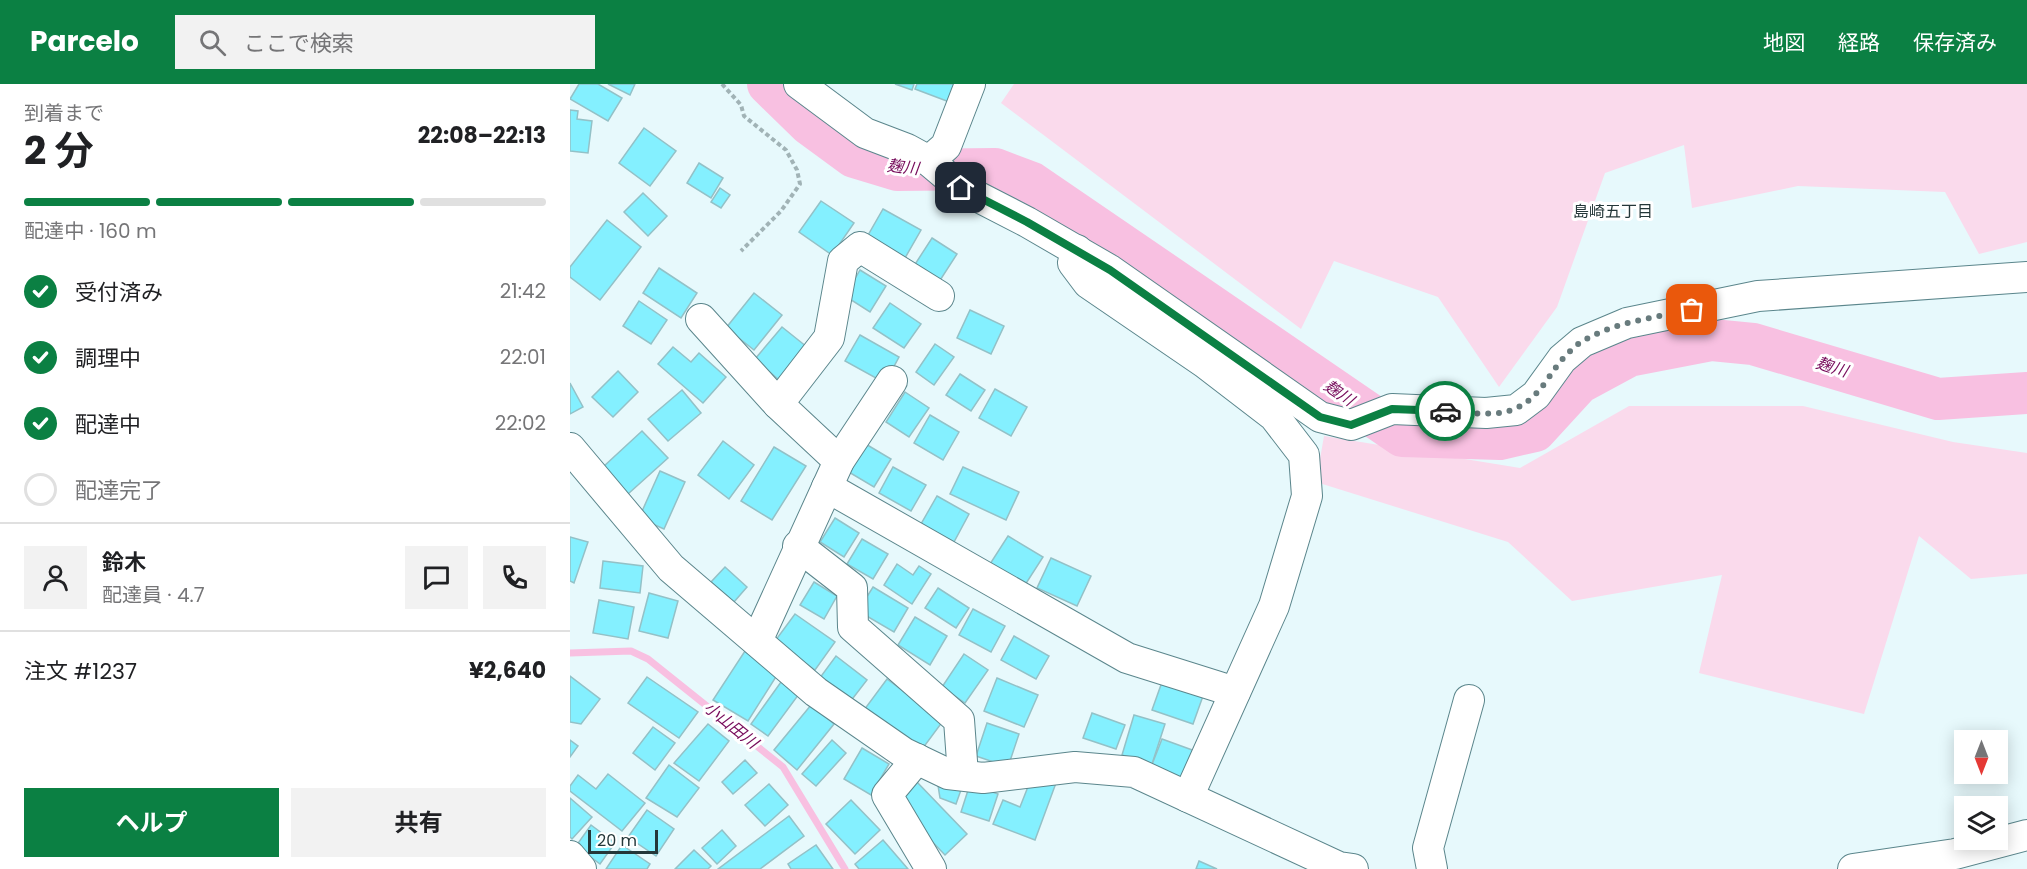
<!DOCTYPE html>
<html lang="ja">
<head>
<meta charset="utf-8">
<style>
	body { margin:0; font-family:Poppins,"Noto Sans JP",sans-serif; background:#f2f2f2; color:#202124; height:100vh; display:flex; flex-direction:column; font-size:22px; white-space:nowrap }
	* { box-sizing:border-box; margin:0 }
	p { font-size:20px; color:#757577 }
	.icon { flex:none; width:33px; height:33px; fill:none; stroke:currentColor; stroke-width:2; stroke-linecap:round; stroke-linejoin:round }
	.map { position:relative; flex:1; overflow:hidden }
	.drawer { display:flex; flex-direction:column; background:#fff; width:570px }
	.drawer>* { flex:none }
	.needle { width:39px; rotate:180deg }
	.tools { position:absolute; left:1384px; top:646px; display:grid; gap:12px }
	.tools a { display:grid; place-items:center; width:54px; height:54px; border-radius:0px; background:#fff; box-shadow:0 3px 15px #0003; font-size:30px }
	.scale { position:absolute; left:18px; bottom:15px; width:70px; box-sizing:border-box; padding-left:6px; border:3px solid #243739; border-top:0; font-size:16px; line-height:21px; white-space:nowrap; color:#243739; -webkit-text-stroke:4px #fff; paint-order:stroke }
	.pin { position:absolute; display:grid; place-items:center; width:51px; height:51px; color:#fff; margin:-26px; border-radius:12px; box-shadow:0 3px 9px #0006 }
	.courier { position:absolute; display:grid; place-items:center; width:60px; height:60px; margin:-30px; border:4px solid #0b8043; border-radius:50%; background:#fff; color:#222; box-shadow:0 2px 8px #0007 }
	.headline em { font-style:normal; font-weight:700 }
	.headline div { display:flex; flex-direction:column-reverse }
	.headline { display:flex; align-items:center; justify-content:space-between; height:102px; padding:0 24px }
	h1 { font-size:39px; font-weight:700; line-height:45px }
	.bar { display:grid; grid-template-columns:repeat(4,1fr); gap:9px 6px; align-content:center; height:72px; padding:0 24px }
	.bar i { height:8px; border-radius:4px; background:#e0e0e0 }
	.bar .active { background:#0b8043 }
	.bar p { grid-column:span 4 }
	.line { display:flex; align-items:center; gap:15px; padding:0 24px; border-top:2px solid #e0e0e0 }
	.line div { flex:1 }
	.round { display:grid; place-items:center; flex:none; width:63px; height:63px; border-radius:0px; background:#f2f2f2 }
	ol { padding:0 24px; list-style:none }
	li { display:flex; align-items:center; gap:18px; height:66px }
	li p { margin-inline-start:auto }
	li .icon { padding:6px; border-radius:50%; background:#0b8043; color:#fff; stroke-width:4 }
	li:last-child { color:#757577 }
	li i { width:33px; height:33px; border:3px solid #e0e0e0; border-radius:50% }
	.cta { display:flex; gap:12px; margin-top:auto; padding:12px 24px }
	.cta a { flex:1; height:69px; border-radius:0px; background:#0b8043; color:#fff; font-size:24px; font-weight:700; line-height:69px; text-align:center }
	.cta a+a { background:#f2f2f2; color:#202124 }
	header { display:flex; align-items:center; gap:36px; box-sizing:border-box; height:84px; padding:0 30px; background:#0b8043; color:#fff }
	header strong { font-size:28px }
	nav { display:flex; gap:33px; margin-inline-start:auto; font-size:21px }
	.search { width:420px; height:54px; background:#f2f2f2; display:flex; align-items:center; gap:15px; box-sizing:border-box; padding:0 21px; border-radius:0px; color:#757577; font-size:22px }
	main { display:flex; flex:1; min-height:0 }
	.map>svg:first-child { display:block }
</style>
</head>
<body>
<header>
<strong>Parcelo</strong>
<div class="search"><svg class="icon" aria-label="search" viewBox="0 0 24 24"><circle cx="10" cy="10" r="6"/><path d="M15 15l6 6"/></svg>ここで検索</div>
<nav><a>地図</a><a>経路</a><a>保存済み</a></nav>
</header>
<main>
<section class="drawer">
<div class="headline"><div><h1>2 分</h1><p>到着まで</p></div><em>22:08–22:13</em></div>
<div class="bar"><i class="active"></i><i class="active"></i><i class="active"></i><i></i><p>配達中 · 160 m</p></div>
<ol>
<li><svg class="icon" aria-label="check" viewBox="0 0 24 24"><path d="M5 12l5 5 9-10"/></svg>受付済み<p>21:42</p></li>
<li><svg class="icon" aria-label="check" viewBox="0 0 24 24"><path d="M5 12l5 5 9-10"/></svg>調理中<p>22:01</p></li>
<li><svg class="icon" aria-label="check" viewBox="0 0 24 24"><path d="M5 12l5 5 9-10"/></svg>配達中<p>22:02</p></li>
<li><i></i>配達完了</li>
</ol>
<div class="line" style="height:108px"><a class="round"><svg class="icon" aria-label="person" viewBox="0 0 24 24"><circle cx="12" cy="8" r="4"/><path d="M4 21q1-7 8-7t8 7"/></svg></a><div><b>鈴木</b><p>配達員 · 4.7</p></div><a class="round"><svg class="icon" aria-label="chat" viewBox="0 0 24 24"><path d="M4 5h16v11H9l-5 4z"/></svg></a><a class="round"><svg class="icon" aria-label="phone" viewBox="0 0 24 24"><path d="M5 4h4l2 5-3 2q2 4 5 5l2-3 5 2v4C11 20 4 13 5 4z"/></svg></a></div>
<div class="line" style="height:78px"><div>注文 #1237</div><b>¥2,640</b></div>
<div class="cta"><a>ヘルプ</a><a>共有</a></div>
</section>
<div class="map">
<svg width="1457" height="785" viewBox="0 0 1457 785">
	<rect width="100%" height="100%" fill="#e7f9fc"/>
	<g fill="#fadaec">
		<polygon points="444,0 1457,0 1457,158 1409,170 1375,108 1228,102 1122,124 1114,61 1035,89 987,223 929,303 868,213 764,177 731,245 431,19"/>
		<polygon points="1059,322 1233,322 1383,358 1457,369 1457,490 1401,495 1349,452 1294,630 1129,589 1152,491 1002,517 938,458 746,398 754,352 950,384"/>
	</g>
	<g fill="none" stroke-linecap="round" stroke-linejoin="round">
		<polyline stroke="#f8c0e1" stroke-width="7" points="0,569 61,567 78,575 213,683 275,785"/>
		<polyline stroke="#f8c0e1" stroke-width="42" points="198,0 239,40 284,73 327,86 425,85 462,99 832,352 930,355 965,347 1009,299 1059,272 1142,256 1183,260 1368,315 1457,309"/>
	</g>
	<g fill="#84f0ff" stroke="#93c1c7" stroke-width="1.5">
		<polygon points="9,0 28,0 52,14 38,37 0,15"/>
		<polygon points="38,0 65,0 60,11"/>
		<polygon points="325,0 344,0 342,6"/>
		<polygon points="347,0 389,0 382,19 345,5"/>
		<polygon points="0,26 8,27 7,35 22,37 18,69 0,67"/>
		<polygon points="74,44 106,67 80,102 49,79"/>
		<polygon points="129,79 153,94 141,114 117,99"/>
		<polygon points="150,104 160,111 151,124 141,118"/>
		<polygon points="73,109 97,132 78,152 54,128"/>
		<polygon points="251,117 284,139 262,171 229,148"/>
		<polygon points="313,125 351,146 335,174 297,153"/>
		<polygon points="37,136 71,163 30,216 0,193 0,183"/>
		<polygon points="362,154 387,170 367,201 342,185"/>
		<polygon points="89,184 127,209 111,234 73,209"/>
		<polygon points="290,186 316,202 300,228 275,212"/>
		<polygon points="184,209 212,231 184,266 156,244"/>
		<polygon points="69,217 97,236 81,260 53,242"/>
		<polygon points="320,219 351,240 334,264 303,244"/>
		<polygon points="400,226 434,242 421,270 387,254"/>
		<polygon points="212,243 237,263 209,296 185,275"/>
		<polygon points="290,251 329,273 315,299 275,277"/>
		<polygon points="365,260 384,273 364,301 346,288"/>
		<polygon points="103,263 121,278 129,269 156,293 133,319 88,280"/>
		<polygon points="48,287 68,308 43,333 22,313"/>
		<polygon points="390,290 415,306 401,327 376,311"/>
		<polygon points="0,299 13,323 0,330"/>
		<polygon points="425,305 457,323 441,352 409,334"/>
		<polygon points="112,306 131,329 98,357 78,335"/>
		<polygon points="335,308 359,324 339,353 316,338"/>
		<polygon points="360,331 389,348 373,376 344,359"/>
		<polygon points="72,347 98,374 58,410 33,383"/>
		<polygon points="153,357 184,381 159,415 128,391"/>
		<polygon points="294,359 321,375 304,403 277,387"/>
		<polygon points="204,363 236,382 202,436 171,417"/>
		<polygon points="323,383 356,401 341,427 309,409"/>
		<polygon points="393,383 449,408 436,436 380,410"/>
		<polygon points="90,387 115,398 94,445 69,434"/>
		<polygon points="367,412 399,430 384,458 351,440"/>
		<polygon points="265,434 289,449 274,473 250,458"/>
		<polygon points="438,452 473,473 455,501 420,480"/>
		<polygon points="0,453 18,458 4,499 0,497"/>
		<polygon points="292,455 318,470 303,495 277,480"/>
		<polygon points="481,474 521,492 507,522 467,504"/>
		<polygon points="33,477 73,482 70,509 30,504"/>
		<polygon points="327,480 343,491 349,482 361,490 342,520 314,501"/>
		<polygon points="155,483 177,503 164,518 141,498"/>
		<polygon points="244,498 267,512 254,535 230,521"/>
		<polygon points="303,503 338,524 324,548 288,527"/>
		<polygon points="368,504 399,524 386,544 355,524"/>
		<polygon points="79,509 108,517 98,554 69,547"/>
		<polygon points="29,516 64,523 58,555 23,549"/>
		<polygon points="403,525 435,542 421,568 389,551"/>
		<polygon points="225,530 265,558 245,586 205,557"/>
		<polygon points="345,533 377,552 360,581 328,561"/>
		<polygon points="444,552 479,572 466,595 431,576"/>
		<polygon points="175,567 209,588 178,637 143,616"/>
		<polygon points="394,570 418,586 395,619 372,603"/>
		<polygon points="266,572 297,596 280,618 249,595"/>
		<polygon points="0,592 30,615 11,640 0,638"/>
		<polygon points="77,593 128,628 109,654 58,619"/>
		<polygon points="427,594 468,611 454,643 414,627"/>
		<polygon points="317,595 373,637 350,668 294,626"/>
		<polygon points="211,598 229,610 198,652 181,640"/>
		<polygon points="592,598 633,612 623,640 582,626"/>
		<polygon points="241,621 264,640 227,686 204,666"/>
		<polygon points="522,629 555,641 546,665 513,654"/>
		<polygon points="564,631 595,640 582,680 552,671"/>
		<polygon points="417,639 449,650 438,683 406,672"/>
		<polygon points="138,640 159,657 129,697 104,679"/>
		<polygon points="83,643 105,659 85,686 63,669"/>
		<polygon points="592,655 625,667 614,695 581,683"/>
		<polygon points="0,656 8,662 0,673"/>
		<polygon points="262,656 276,669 246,702 232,690"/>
		<polygon points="292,664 319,680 301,711 274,695"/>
		<polygon points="175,676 187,689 163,710 152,698"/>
		<polygon points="99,681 129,704 107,733 76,714"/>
		<polygon points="38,690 75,719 52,747 0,707 0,702 8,691 26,705"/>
		<polygon points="463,690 486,699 465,756 423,740 433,716 450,723"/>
		<polygon points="367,695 392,703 386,720 370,714"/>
		<polygon points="346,697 397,750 375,771 324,718"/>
		<polygon points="199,700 218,721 195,742 175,721"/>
		<polygon points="400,700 428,710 419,737 391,728"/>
		<polygon points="0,714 22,733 2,755 0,753"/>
		<polygon points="281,716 310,746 285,770 256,740"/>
		<polygon points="77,726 104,745 86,772 58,753"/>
		<polygon points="219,732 234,752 190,785 148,785"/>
		<polygon points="21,741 45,759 30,780 6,762"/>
		<polygon points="152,746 166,762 147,780 132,764"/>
		<polygon points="313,756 338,785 289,785 285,780"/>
		<polygon points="52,761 80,780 77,785 36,785"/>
		<polygon points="246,761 263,785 221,785 218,780"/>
		<polygon points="124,766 141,782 138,785 105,785"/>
		<polygon points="629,777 647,785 626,785"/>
	</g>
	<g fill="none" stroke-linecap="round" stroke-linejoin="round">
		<g stroke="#5b868c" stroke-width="32">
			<g id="minor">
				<polyline points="229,0 295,49 337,65 359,77 391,104 457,138 540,186 750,333 781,341 822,325 916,329 946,326 966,311 992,275 1012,258 1057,239 1188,212 1457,193"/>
				<polyline points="359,77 376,62 400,0"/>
				<polyline points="507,166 503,179 518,199 635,279 704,332 734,371 737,412 704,522 618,713"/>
				<polyline points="131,235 208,320 269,377"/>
				<polyline points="208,320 259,254 273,177 290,163 369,212"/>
				<polyline points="0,364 101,484 246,608 334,669 378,690 413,694 505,683 564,688 769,783 783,785"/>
				<polyline points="257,403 557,574 665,608"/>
				<polyline points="228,462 282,504 283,543 389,636 393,691"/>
				<polyline points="187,557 269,377 322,297"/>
				<polyline points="347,675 317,711 361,785"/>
				<polyline points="0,772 11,785"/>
				<polyline points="862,785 858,764 899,616"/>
				<polyline points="1283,785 1385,770 1457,751"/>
			</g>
		</g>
		<polyline stroke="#a1b3b6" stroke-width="4" stroke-dasharray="4.5 3" stroke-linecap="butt" points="152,0 171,21 174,32 216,66 227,86 230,100 211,127 171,167"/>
		<use href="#minor" stroke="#fff" stroke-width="30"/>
	</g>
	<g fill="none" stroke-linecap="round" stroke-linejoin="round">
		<path stroke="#687b7d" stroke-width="6" stroke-dasharray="0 10.8" d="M875,327c46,3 73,11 102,-31 10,-15 20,-28 34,-38 33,-20 75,-25 111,-32"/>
		<polyline stroke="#0b8043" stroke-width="8" points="391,104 457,138 540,186 750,333 781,341 822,325 875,327"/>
	</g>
	<g text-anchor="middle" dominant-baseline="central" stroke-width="6" stroke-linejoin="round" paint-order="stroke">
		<g font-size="16" font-style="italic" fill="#760a5a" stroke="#fff">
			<text transform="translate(333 83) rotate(6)">麹川</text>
			<text transform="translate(1262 283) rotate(17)">麹川</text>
			<text transform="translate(769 309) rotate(34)">麹川</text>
			<text transform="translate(161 641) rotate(39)">小山田川</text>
		</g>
		<g font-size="16" fill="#243739" stroke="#fff">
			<text x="1043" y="127">島崎五丁目</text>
		</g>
	</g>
</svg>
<div class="tools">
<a><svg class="needle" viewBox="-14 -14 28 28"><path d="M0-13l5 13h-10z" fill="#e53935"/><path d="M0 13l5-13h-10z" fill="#757577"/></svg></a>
<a><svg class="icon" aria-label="layers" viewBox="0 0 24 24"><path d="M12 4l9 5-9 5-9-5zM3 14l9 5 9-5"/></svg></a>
</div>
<div class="scale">20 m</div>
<div class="pin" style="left:1122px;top:226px;background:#ea580c"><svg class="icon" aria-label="bag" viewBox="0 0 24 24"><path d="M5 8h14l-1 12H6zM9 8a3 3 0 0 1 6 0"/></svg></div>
<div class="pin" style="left:391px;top:104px;background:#1f2937"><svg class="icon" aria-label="home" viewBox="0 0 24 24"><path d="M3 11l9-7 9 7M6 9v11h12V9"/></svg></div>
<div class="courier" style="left:875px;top:327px"><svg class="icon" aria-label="car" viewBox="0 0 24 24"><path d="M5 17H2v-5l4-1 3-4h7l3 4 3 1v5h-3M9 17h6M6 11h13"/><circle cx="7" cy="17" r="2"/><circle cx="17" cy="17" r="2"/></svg></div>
</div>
</main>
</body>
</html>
